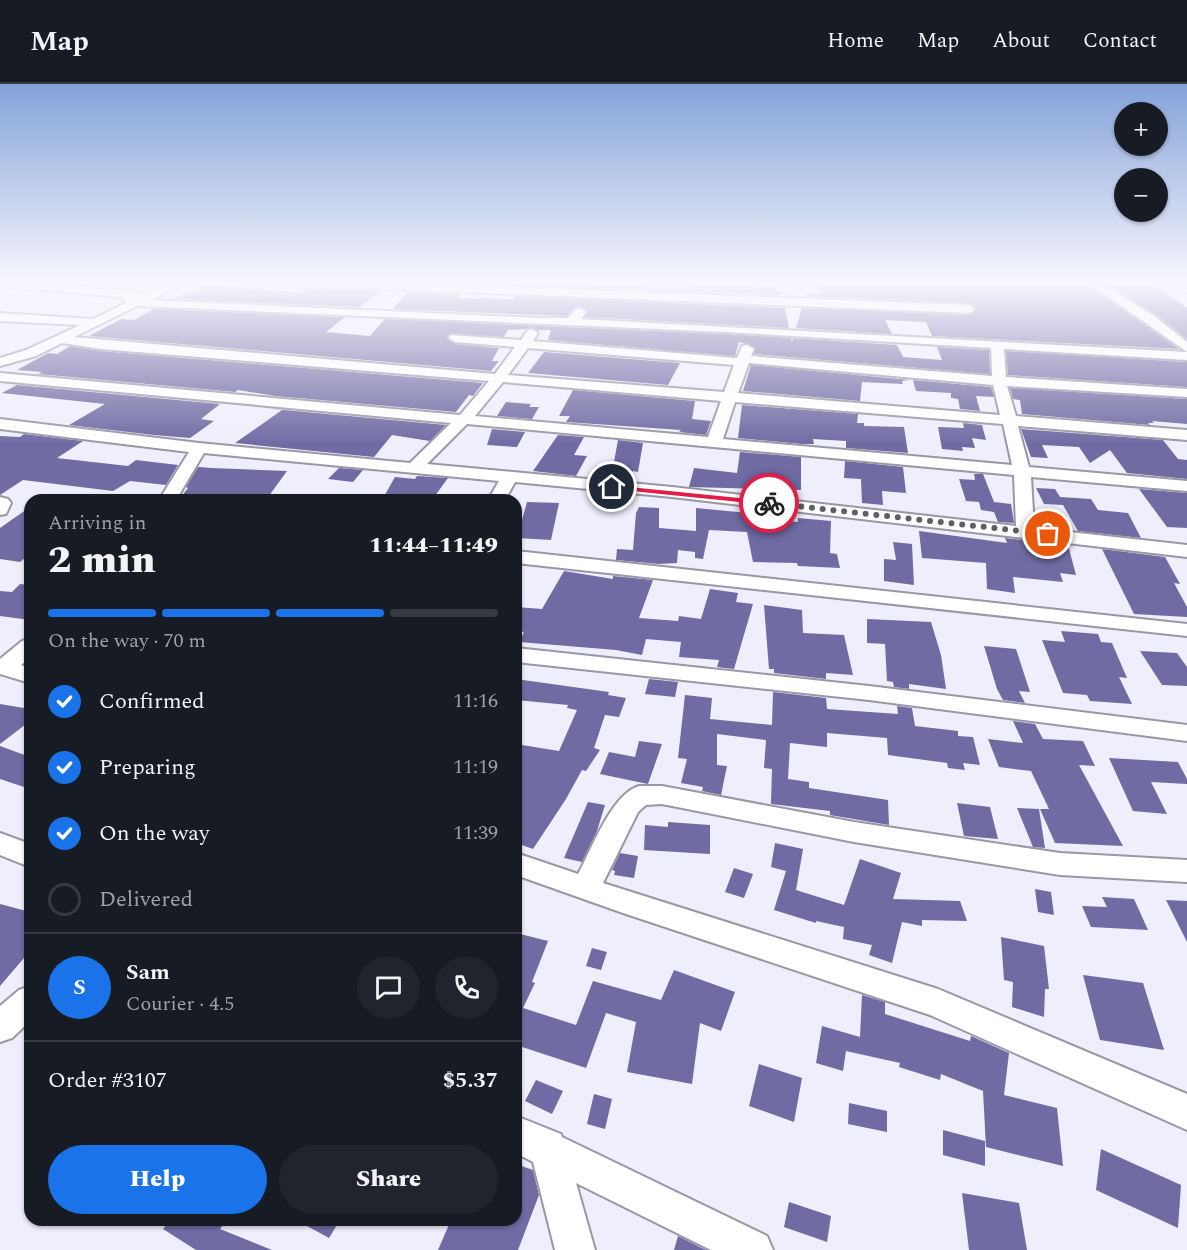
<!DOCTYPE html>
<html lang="en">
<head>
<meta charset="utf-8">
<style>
	body { margin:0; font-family:Spectral,serif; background:#20242c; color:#f1f3f6; height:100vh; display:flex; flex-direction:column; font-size:22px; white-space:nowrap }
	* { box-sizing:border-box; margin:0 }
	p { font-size:20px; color:#9ea1a6 }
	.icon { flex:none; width:33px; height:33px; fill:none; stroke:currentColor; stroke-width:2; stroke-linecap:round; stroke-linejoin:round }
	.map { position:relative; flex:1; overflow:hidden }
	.details { position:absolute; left:24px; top:410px; width:498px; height:732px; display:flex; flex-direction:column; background:#171b24; border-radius:18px; box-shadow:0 2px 4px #0004 }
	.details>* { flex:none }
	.tools { position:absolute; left:1114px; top:18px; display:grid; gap:12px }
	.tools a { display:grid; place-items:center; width:54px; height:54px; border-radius:50%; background:#171b24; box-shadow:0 2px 4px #0004; font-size:30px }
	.pin { position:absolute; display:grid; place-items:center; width:51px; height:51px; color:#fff; margin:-26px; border:3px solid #fff; border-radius:50%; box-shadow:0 2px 6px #0007 }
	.courier { position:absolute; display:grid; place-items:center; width:60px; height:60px; margin:-30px; border:4px solid #e11d48; border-radius:50%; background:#fff; color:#222; box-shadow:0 2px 8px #0007 }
	.headline em { font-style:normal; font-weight:800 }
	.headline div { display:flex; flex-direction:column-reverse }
	.headline { display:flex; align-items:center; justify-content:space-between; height:102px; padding:0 24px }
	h1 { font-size:39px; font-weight:800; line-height:45px }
	.bar { display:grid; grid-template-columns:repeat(4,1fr); gap:9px 6px; align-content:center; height:72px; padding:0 24px }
	.bar i { height:8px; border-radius:4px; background:#363941 }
	.bar .current { background:#1a73e8 }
	.bar p { grid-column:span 4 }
	.line { display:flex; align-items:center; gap:15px; padding:0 24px; border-top:2px solid #363941 }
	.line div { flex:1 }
	.round { display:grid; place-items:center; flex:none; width:63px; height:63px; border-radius:32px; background:#20242c }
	ol { padding:0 24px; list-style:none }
	li { display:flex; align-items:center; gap:18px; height:66px }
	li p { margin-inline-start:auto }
	li .icon { padding:6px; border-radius:50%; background:#1a73e8; color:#fff; stroke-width:4 }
	li:last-child { color:#9ea1a6 }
	li i { width:33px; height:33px; border:3px solid #363941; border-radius:50% }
	.button { display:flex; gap:12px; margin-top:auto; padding:12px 24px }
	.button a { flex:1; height:69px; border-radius:36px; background:#1a73e8; color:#fff; font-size:24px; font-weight:800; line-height:69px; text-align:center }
	.button a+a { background:#20242c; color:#f1f3f6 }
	header { display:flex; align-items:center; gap:36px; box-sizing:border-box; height:84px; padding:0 30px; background:#171b24; border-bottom:2px solid #363941 }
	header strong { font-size:28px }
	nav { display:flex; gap:33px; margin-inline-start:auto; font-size:21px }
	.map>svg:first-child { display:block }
</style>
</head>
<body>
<header>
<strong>Map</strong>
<nav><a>Home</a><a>Map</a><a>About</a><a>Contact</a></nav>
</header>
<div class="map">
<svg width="1187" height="1166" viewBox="0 0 1187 1166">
	<rect width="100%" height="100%" fill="#efeefc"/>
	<g fill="#706ba3">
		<polygon points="514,198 646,198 642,204 692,205 692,198 755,198 754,203 777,203 777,208 782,208 782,211 514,201"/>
		<polygon points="813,198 1085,199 1179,265 932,252 926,238 923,238 885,236 892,250 796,244 802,224 969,231 977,226 969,219 806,212 807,209 822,209"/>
		<polygon points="1151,198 1187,224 1187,255 1154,229 1106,199"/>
		<polygon points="205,200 303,209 307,205 321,204 381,207 359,223 174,215 190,207 195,207"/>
		<polygon points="408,208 461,210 458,214 514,215 514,212 785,224 789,244 585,233 588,228 579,222 574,224 567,232 393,225"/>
		<polygon points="154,225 345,233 326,248 370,252 385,235 725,250 791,254 792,258 793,254 897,261 903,273 942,276 937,263 989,266 990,290 754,270 755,263 739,258 735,272 548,256 551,246 537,246 531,243 526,245 508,246 504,253 449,250 447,254 455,260 499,264 492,277 499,277 491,287 89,252 121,235 134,236"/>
		<polygon points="70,262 101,267 483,299 473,312 469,311 456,328 275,312 238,306 235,308 38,290 42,288 17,286 48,269 57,270"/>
		<polygon points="1006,267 1187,278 1187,303 1008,291"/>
		<polygon points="544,268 680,279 668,301 528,289"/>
		<polygon points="751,281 910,296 902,297 903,300 862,298 860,317 743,307"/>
		<polygon points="913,296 991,303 994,313 976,312 980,327 960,325 958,315 951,314 951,309 916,307"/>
		<polygon points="17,301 220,320 201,335 214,337 190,354 154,351 69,341 105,320 2,309"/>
		<polygon points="1010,304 1187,315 1187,340 1152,337 1154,339 1148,339 1150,341 1022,330 1020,316 1013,315"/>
		<polygon points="573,306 695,317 692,335 711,337 706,351 679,348 681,346 566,338 570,332 559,332"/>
		<polygon points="506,318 531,320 529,323 539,323 532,335 497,332"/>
		<polygon points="742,321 858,330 857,339 864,339 864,342 904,343 908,369 846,364 846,357 813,355 814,360 802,360 738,354"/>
		<polygon points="263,324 446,341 430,357 392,351 374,373 235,359 282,326"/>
		<polygon points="963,339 982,341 986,356 972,354 975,364 962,363 963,367 942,365 938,343 964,344"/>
		<polygon points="492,345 525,348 517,363 487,361"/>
		<polygon points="1021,345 1163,356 1178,375 1187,376 1187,395 1127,389 1110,366 1090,379 1079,363 1042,361 1048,374 1031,373"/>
		<polygon points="24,350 83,357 57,374 128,382 136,376 178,381 166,401 130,397 113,407 23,396 0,411 0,352 20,353"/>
		<polygon points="558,351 584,353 574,371 587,372 576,392 533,387"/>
		<polygon points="618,356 643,359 638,388 633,387 631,391 612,389"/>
		<polygon points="740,368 801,373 801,406 689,403 694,384 737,389"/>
		<polygon points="845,377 903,383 906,409 882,407 883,421 862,419 861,395 844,394"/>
		<polygon points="198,383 212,384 287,387 266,416 180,414 188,404 186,403"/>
		<polygon points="339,384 363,386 353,398 328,395"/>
		<polygon points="974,390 983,390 994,418 1011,420 1014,439 998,438 994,428 981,426 979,418 966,417 959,395 975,396"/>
		<polygon points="417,392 448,394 432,416 382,416 395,393 415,395"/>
		<polygon points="1036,404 1055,405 1060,413 1091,415 1098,426 1128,429 1141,454 1078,447 1063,421 1044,420"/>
		<polygon points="1139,405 1187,409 1187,444 1167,443"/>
		<polygon points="527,418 559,419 551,456 517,454"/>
		<polygon points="30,423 30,470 20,478 0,475 0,444"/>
		<polygon points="639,423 659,424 659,444 696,447 696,424 748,429 747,433 798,438 798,434 831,437 830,469 837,470 840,484 798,482 797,479 753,478 747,448 709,446 703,475 695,474 695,468 678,466 677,479 659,480 616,476 617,465 633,466 636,429"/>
		<polygon points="919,447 1007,459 1005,454 1068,461 1076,491 1060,489 1063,498 1013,493 1015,509 987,505 986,479 922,474"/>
		<polygon points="893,458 912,460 914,501 884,497 884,475 896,476"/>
		<polygon points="1102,465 1165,473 1180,500 1174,499 1187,523 1187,533 1134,530"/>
		<polygon points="564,487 613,495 613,492 653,496 639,534 678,537 679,532 701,535 710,505 738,509 736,518 753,520 734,585 717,583 719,576 679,573 681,558 646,555 642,571 616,566 519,558 524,548 516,547 516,523 542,525"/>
		<polygon points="20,500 30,501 30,536 0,532 0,507 12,508"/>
		<polygon points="764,521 802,526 803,549 844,551 853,591 826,589 826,595 774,589 774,585 769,585"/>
		<polygon points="867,535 931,538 941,571 946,605 909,600 909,605 894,603 893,598 887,597 885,560 867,559"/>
		<polygon points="1061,547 1098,550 1101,558 1112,559 1127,594 1119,593 1132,620 1090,617 1087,611 1063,609 1042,556 1065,558"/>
		<polygon points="984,562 1016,565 1030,608 1019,607 1025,619 1003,616 997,605"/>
		<polygon points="1140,567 1177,569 1187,583 1187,602 1162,601"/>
		<polygon points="516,595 609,608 608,611 626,614 619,633 605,631 594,664 600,666 586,687 582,686 566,715 533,765 516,759 516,660 559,667 577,626 567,624 568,621 516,616"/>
		<polygon points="649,595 678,598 675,613 645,610"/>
		<polygon points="773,608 826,614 827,625 898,630 897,622 912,624 915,642 958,647 958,652 973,653 980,681 963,679 965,686 948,684 947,679 888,671 887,654 827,649 827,663 790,659 788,695 809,698 809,704 888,716 889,741 830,731 830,727 771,720 772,685 764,684 766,656 717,650 717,681 727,682 721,711 702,707 703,703 681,699 687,675 678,674 685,611 712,614 710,635 772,641"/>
		<polygon points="0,620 30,625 30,637 0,660"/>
		<polygon points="1013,637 1035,640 1043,655 1083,657 1095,682 1079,681 1123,762 1055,759 1040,725 1049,725 1031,687 999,683 988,655 1023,659"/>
		<polygon points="639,657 662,660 648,700 600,690 609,668 635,673"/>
		<polygon points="0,662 30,673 30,705 0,695"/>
		<polygon points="1109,674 1178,678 1187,695 1187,700 1151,698 1167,730 1133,727"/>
		<polygon points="588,718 605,721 597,747 582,778 564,774"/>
		<polygon points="957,719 990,723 998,755 964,752"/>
		<polygon points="1017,724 1039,725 1045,764 1033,763"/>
		<polygon points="668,738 710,741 710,770 644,766 645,741 668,743"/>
		<polygon points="775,759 803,765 796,806 844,821 860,775 901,789 893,815 960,817 967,837 922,836 922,842 902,838 892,879 869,871 872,861 843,855 844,843 816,837 816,839 774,826 786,787 771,783"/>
		<polygon points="620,769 638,772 634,794 614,791 615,787 612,786"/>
		<polygon points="734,784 753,790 744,814 725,808"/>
		<polygon points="1035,805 1051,808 1054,831 1038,828"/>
		<polygon points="1102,813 1134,815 1148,846 1091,843 1082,822 1107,823"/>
		<polygon points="1166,816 1187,817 1187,858"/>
		<polygon points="0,820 30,828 30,867 0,902"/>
		<polygon points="516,849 548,857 532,898 535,899 523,924 576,941 593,897 661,916 674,886 735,908 721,947 700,939 692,1000 627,988 636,938 606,929 586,984 516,961"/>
		<polygon points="1001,853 1044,862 1049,905 1045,905 1044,933 1012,923 1013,898 1004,896"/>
		<polygon points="592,864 607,868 601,886 586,882"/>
		<polygon points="1083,891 1143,899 1164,966 1100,956"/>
		<polygon points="862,911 885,918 885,930 970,957 971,952 1009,969 1004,1011 1057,1024 1063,1082 986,1063 983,1007 941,990 940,996 899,983 900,979 846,967 843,987 816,979 822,942 860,953"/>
		<polygon points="759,980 802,994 794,1038 749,1022"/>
		<polygon points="536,996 563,1007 552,1030 525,1017"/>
		<polygon points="594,1010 612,1015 605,1045 587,1040"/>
		<polygon points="849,1019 887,1027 887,1048 848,1040"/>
		<polygon points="943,1046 985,1057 985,1082 943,1071"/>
		<polygon points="1101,1065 1181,1101 1178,1144 1096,1106"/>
		<polygon points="516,1080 533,1086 539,1111 518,1166 438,1166 451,1136 516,1136"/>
		<polygon points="962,1109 1019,1119 1027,1166 969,1166"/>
		<polygon points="789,1118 831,1132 827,1158 784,1143"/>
		<polygon points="170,1136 227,1136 220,1145 272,1166 196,1166 163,1145"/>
		<polygon points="296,1136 340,1136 329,1154"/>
		<polygon points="678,1152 706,1166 674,1166"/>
	</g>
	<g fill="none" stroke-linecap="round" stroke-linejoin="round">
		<g stroke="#9897a3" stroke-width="4">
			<g id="minor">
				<path d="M0,198h30l109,10 5,2 26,-12h14l-32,18 386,18h30l8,-9 4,-1 6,4 -5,7 606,33v8l-183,-11 2,28 181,12v8l-180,-11 9,30 171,14v10l-169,-14 11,41 158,14v10l-156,-14 3,51 153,17v12l-515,-60 -157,-15 -10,18h-17l11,-19 -295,-28 -28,47h-17l30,-48 -189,-23v-10l199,24 211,20 41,-40 -451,-42v-8l460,42 29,-34 -388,-32 -39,-6 -26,13 -36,10v-8l26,-8 54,-25 -80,-4v-8l93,6 33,-16 -5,-6 -121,-11zM137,222l588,26 266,16 1,28 -241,-20 3,-7 -7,-4 -5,1 -5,12 -204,-17 5,-8 -6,-4 -4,1 -7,10 -70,-5 -2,3 6,4 60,5 -20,27 -421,-37zM528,264l206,17 -10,27 -216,-17zM749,279l244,22 7,30 -262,-22zM503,298l218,19 -13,36 -233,-21zM735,318l268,22 9,41 -289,-26zM467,340l547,51 2,51 -344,-39 -245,-23z"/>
				<polygon points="290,198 384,198 969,221 975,225 969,229 295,201"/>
				<polygon points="1087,198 1100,198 1153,231 1187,258 1187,268"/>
				<polygon points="1180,198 1187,198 1187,203"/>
				<polygon points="0,413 8,415 11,419 6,430 0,431"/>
				<polygon points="516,467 1187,540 1187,552 516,479"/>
				<polygon points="30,555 30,574 21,581 30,584 30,599 0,590 0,575 22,557"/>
				<polygon points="516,564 869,602 1187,641 1187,657 869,616 516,578"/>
				<path d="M639,702h23l192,36 206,31 127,7v22l-127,-7 -206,-33 -192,-38 -16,1 -8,7 -35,71 335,106 249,105v36l-257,-115 -307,-102 -107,-38v-22l62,21c14,-25 33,-79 61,-88z"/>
				<polygon points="0,749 30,760 30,783 0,771"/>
				<polygon points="30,902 30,937 12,954 0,958 0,922 19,906"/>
				<polygon points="516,1032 561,1050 562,1053 767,1152 773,1166 711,1166 576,1099 595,1166 555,1166 533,1078 516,1069"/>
			</g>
		</g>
		<use href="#minor" fill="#fff" fill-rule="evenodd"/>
	</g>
	<linearGradient id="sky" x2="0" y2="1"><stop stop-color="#84a2d9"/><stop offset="0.55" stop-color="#f8f7fe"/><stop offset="1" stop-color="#f8f7fe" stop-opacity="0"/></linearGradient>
	<rect width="1187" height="361" fill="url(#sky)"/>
	<polygon fill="#e11d48" points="609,401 769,417 773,419 769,421 612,405"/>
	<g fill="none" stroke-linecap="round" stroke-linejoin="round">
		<polyline stroke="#5f5e66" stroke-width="6" stroke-dasharray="0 10.8" points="769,419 1048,450"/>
	</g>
</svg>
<div class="tools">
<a>+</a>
<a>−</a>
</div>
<div class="pin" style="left:1048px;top:450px;background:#ea580c"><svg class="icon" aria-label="bag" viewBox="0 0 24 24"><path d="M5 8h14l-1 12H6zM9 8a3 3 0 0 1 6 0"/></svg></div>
<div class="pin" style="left:612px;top:403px;background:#1f2937"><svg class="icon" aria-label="home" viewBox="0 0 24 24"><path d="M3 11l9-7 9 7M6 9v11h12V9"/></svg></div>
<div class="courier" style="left:769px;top:419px"><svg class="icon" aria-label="bike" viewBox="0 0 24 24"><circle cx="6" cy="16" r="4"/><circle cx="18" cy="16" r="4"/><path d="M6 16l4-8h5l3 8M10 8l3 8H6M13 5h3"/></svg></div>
<section class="details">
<div class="headline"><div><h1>2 min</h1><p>Arriving in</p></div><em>11:44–11:49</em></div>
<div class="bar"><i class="current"></i><i class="current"></i><i class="current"></i><i></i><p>On the way · 70 m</p></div>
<ol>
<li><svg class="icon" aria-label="check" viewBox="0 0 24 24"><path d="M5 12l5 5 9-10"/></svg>Confirmed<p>11:16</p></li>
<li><svg class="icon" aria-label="check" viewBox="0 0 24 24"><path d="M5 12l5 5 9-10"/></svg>Preparing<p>11:19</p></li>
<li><svg class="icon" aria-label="check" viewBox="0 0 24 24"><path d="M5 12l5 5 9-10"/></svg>On the way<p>11:39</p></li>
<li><i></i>Delivered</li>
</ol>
<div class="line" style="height:108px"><b class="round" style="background:#1a73e8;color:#fff">S</b><div><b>Sam</b><p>Courier · 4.5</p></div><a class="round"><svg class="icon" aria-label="chat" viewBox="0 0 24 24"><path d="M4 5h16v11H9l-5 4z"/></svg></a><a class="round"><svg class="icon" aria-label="phone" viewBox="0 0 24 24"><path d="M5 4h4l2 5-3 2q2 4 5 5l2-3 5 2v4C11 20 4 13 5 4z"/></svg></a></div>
<div class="line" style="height:78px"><div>Order #3107</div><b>$5.37</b></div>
<div class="button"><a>Help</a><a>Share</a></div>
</section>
</div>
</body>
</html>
